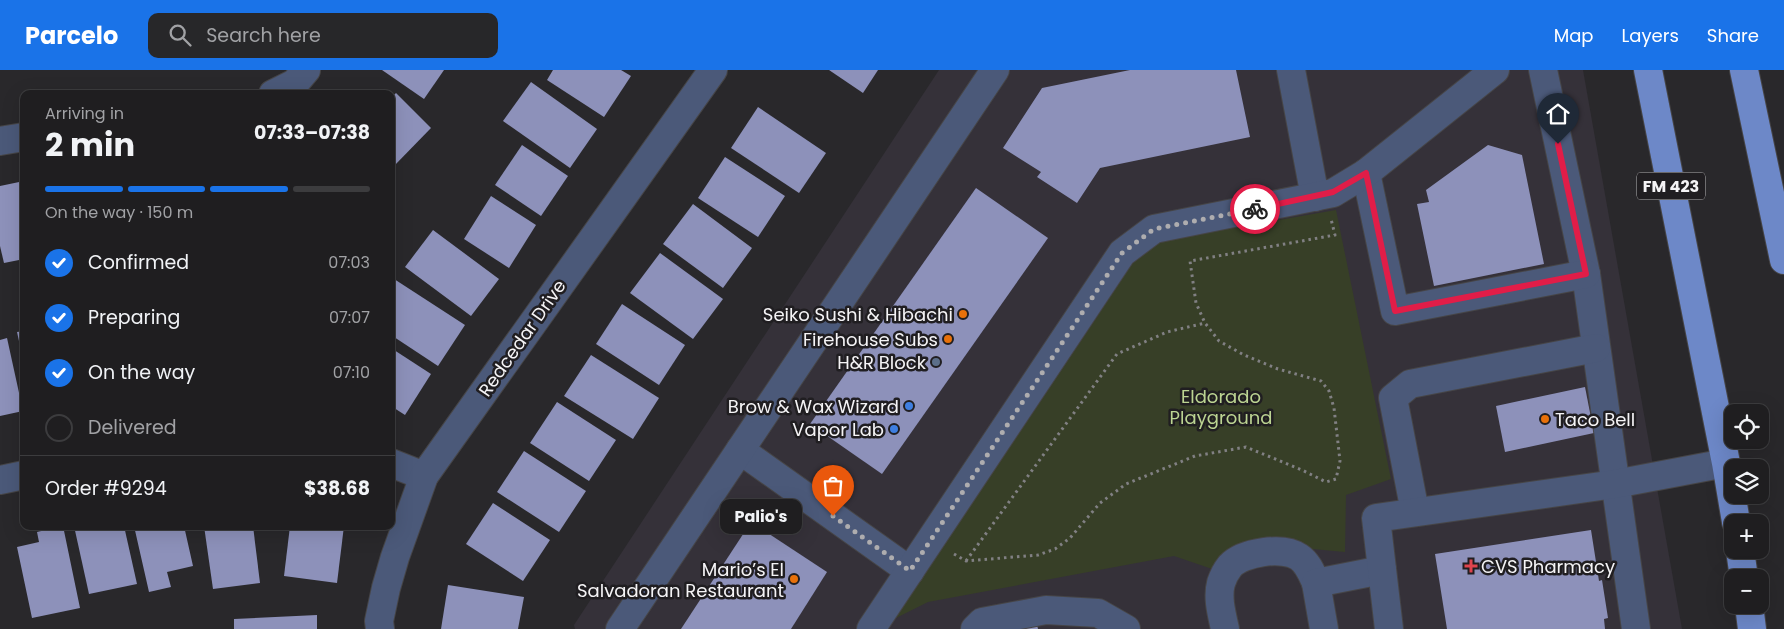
<!DOCTYPE html>
<html lang="en">
<head>
<meta charset="utf-8">
<style>
	body { margin:0; font-family:Poppins,sans-serif; background:#272729; color:#f1f3f6; height:100vh; display:flex; flex-direction:column; font-size:19px; white-space:nowrap }
	* { box-sizing:border-box; margin:0 }
	p { font-size:16px; color:#a1a2a5 }
	.icon { flex:none; width:28px; height:28px; fill:none; stroke:currentColor; stroke-width:2; stroke-linecap:round; stroke-linejoin:round }
	.map { position:relative; flex:1; overflow:hidden }
	.side { position:absolute; left:20px; top:20px; width:375px; height:440px; display:flex; flex-direction:column; background:#1f1e20; border-radius:10px; box-shadow:0 5px 20px #0002,0 0 0 1px #3c3c3e }
	.side>* { flex:none }
	.fabs { position:absolute; left:1724px; top:334px; display:grid; gap:10px }
	.fabs a { display:grid; place-items:center; width:45px; height:45px; border-radius:10px; background:#1f1e20; box-shadow:0 5px 20px #0002,0 0 0 1px #3c3c3e; font-size:25px }
	.pin { position:absolute; display:grid; place-items:center; width:42px; height:42px; color:#fff; margin:-51px -21px; border-radius:50% 50% 50% 0; rotate:-45deg; box-shadow:0 0 5px #0007 }
	.pin .icon { rotate:45deg }
	.courier { position:absolute; display:grid; place-items:center; width:50px; height:50px; margin:-25px; border:4px solid #e11d48; border-radius:50%; background:#fff; color:#222; box-shadow:0 1px 6px #0007 }
	.bubble { position:absolute; height:35px; border-radius:10px; background:#1f1e20; box-shadow:0 5px 20px #0002,0 0 0 1px #3c3c3e; font-size:16px; font-weight:700; line-height:35px; text-align:center }
	.head em { font-style:normal; font-weight:700 }
	.head div { display:flex; flex-direction:column-reverse }
	.head { display:flex; align-items:center; justify-content:space-between; height:85px; padding:0 25px }
	h1 { font-size:32px; font-weight:700; line-height:38px }
	.bar { display:grid; grid-template-columns:repeat(4,1fr); gap:8px 5px; align-content:center; height:60px; padding:0 25px }
	.bar i { height:6px; border-radius:4px; background:#3c3c3e }
	.bar .on { background:#1a73e8 }
	.bar p { grid-column:span 4 }
	.line { display:flex; align-items:center; gap:12px; padding:0 25px; border-top:1px solid #3c3c3e }
	.line div { flex:1 }
	ol { padding:0 25px; list-style:none }
	li { display:flex; align-items:center; gap:15px; height:55px }
	li p { margin-inline-start:auto }
	li .icon { padding:5px; border-radius:50%; background:#1a73e8; color:#fff; stroke-width:4 }
	li:last-child { color:#a1a2a5 }
	li i { width:28px; height:28px; border:2px solid #3c3c3e; border-radius:50% }
	header { display:flex; align-items:center; gap:30px; box-sizing:border-box; height:70px; padding:0 25px; background:#1a73e8; color:#fff }
	header strong { font-size:24px }
	nav { display:flex; gap:28px; margin-inline-start:auto; font-size:18px }
	.search { width:350px; height:45px; background:#272729; display:flex; align-items:center; gap:12px; box-sizing:border-box; padding:0 18px; border-radius:10px; color:#a1a2a5; font-size:19px }
	.map>svg:first-child { display:block }
</style>
</head>
<body>
<header>
<strong>Parcelo</strong>
<div class="search"><svg class="icon" aria-label="search" viewBox="0 0 24 24"><circle cx="10" cy="10" r="6"/><path d="M15 15l6 6"/></svg>Search here</div>
<nav><a>Map</a><a>Layers</a><a>Share</a></nav>
</header>
<div class="map">
<svg width="1784" height="559" viewBox="0 0 1784 559">
	<rect width="100%" height="100%" fill="#29282b"/>
	<polygon fill="#353139" points="939,0 1583,0 1682,559 575,559 574,555"/>
	<polygon fill="#373f27" points="1336,140 1391,409 1346,425 1345,482 1280,476 1221,502 1174,486 928,532 894,549 1097,247 1131,189 1164,170"/>
	<g fill="#8d91ba">
		<polygon points="382,0 444,0 424,29"/>
		<polygon points="553,0 621,0 631,6 604,47 547,10"/>
		<polygon points="829,0 878,0 863,23"/>
		<polygon points="1130,0 1236,0 1250,67 1100,98 1077,133 1037,107 1041,102 1003,78 1042,18"/>
		<polygon points="531,12 597,59 570,98 503,51"/>
		<polygon points="396,23 431,58 394,96 391,93 391,28"/>
		<polygon points="758,37 826,83 799,123 731,78"/>
		<polygon points="522,75 568,106 541,146 495,115"/>
		<polygon points="1488,75 1522,85 1544,194 1434,216 1417,134 1429,132 1426,120"/>
		<polygon points="725,87 785,126 758,167 698,128"/>
		<polygon points="24,111 24,189 4,193 0,176 0,116"/>
		<polygon points="976,118 1048,168 882,404 810,354"/>
		<polygon points="491,126 536,155 509,198 464,169"/>
		<polygon points="693,134 752,178 723,218 663,174"/>
		<polygon points="433,160 499,209 471,246 405,197"/>
		<polygon points="660,183 723,229 693,269 630,223"/>
		<polygon points="391,207 465,255 438,296 391,265"/>
		<polygon points="622,234 685,275 659,315 596,274"/>
		<polygon points="24,261 24,289 23,289 17,262"/>
		<polygon points="7,268 23,341 0,346 0,270"/>
		<polygon points="391,278 431,304 405,345 391,336"/>
		<polygon points="591,285 659,328 633,369 564,326"/>
		<polygon points="1585,317 1594,363 1505,382 1496,336"/>
		<polygon points="557,332 616,370 589,411 530,373"/>
		<polygon points="524,381 586,421 559,462 497,422"/>
		<polygon points="493,433 550,470 523,511 466,474"/>
		<polygon points="751,452 827,502 791,559 681,559"/>
		<polygon points="63,456 80,538 32,548 17,477 39,472 37,462"/>
		<polygon points="74,456 124,456 137,514 89,524"/>
		<polygon points="134,456 184,456 193,496 167,502 171,517 149,522"/>
		<polygon points="204,456 253,456 260,513 213,519"/>
		<polygon points="290,456 344,456 337,513 284,506"/>
		<polygon points="1591,460 1599,511 1602,510 1608,548 1604,549 1605,559 1447,559 1435,484"/>
		<polygon points="448,515 524,527 518,559 441,559"/>
		<polygon points="317,545 317,559 234,559 234,549"/>
		<polygon points="1036,551 1038,559 1000,559"/>
	</g>
	<g fill="none" stroke-linecap="round" stroke-linejoin="round">
		<g stroke="#464547" stroke-width="30">
			<g id="minor">
				<polyline points="1291,0 1315,127"/>
				<polyline points="1543,0 1586,204 1636,559"/>
				<polyline points="273,24 295,13 306,0"/>
				<polyline points="0,71 24,67"/>
				<polyline points="1366,103 1395,241 1586,204"/>
				<polyline points="740,380 910,501"/>
				<polyline points="391,393 424,406"/>
				<polyline points="0,410 24,405"/>
				<polyline points="1415,442 1393,328 1410,314 1596,278"/>
				<polyline points="380,559 379,551 386,518 395,487 424,406 713,0"/>
				<polyline points="620,559 995,0"/>
				<polyline points="871,559 1122,183 1154,159 1333,123 1366,103 1495,0"/>
				<polyline points="975,559 982,552 1046,540 1098,543 1126,559"/>
				<path d="M1225,559c-3,-14 -8,-31 -4,-46 2,-6 5,-12 9,-17 13,-14 53,-20 69,-9 9,6 13,17 17,26"/>
				<polyline points="1324,559 1316,513 1382,500"/>
				<polyline points="1389,559 1376,448 1615,414 1726,393"/>
			</g>
		</g>
		<g stroke="#464547" stroke-width="30">
			<g id="major">
				<polyline points="1648,0 1726,393 1736,452"/>
				<polyline points="1744,0 1784,190"/>
				<polyline points="1740,480 1744,508"/>
				<polyline points="1749,535 1752,559"/>
			</g>
		</g>
		<g stroke="#818083" stroke-width="3" stroke-dasharray="2.5 4" stroke-linecap="butt">
			<polyline points="954,484 966,491 1038,485 1055,479 1070,468 1100,433 1126,414 1195,386 1246,377 1302,400 1326,412 1336,409 1340,391 1334,338 1329,321 1321,311 1278,299 1244,285 1219,271 1205,253 1196,233 1190,191 1335,165 1331,149"/>
			<polyline points="966,491 1117,284 1167,262 1205,253"/>
		</g>
		<use href="#minor" stroke="#4b5979" stroke-width="28"/>
		<use href="#major" stroke="#6d88c8" stroke-width="28"/>
	</g>
	<g fill="none" stroke-linecap="round" stroke-linejoin="round">
		<polyline stroke="#aeadaf" stroke-width="5" stroke-dasharray="0 9" points="833,446 910,501 1122,183 1154,159 1255,139"/>
		<polyline stroke="#e11d48" stroke-width="6" points="1255,139 1333,122 1366,103 1395,241 1586,204 1558,74"/>
	</g>
	<g fill="#e8710a" stroke="#201e21" stroke-width="2">
		<circle cx="963" cy="244" r="5"/>
		<circle cx="948" cy="269" r="5"/>
		<circle cx="1545" cy="349" r="5"/>
		<circle cx="794" cy="509" r="5"/>
	</g>
	<circle fill="#5c6f8a" stroke="#201e21" stroke-width="2" cx="936" cy="292" r="5"/>
	<g fill="#3f7fe0" stroke="#201e21" stroke-width="2">
		<circle cx="909" cy="336" r="5"/>
		<circle cx="894" cy="359" r="5"/>
	</g>
	<path fill="#e0444e" stroke="#201e21" stroke-width="2" d="M1468.5 488.5h5v5h5v5h-5v5h-5v-5h-5v-5h5z"/>
	<g text-anchor="middle" dominant-baseline="central" stroke-width="5" stroke-linejoin="round" paint-order="stroke">
		<rect fill="#201e21" stroke="#b5b4b6" stroke-width="1" x="1637" y="102.5" width="68" height="27" rx="4"/>
		<g font-size="16" font-weight="bold" fill="#f5f4f6">
			<text x="1671" y="116">FM 423</text>
		</g>
		<g font-size="18" fill="#f5f4f6" stroke="#201e21" text-anchor="end">
			<text x="953" y="244">Seiko Sushi &amp; Hibachi</text>
			<text x="938" y="269">Firehouse Subs</text>
			<text x="926" y="292">H&amp;R Block</text>
			<text x="899" y="336">Brow &amp; Wax Wizard</text>
			<text x="1555" y="349" text-anchor="start">Taco Bell</text>
			<text x="884" y="359">Vapor Lab</text>
			<text x="1481" y="496" text-anchor="start">CVS Pharmacy</text>
			<text x="784" y="499">Mario’s El<tspan x="784" dy="21">Salvadoran Restaurant</tspan></text>
		</g>
		<g font-size="18" fill="#f5f4f6" stroke="#201e21">
			<text transform="translate(522 268) rotate(-55)">Redcedar Drive</text>
		</g>
		<g font-size="18" fill="#bcd492" stroke="#201e21">
			<text x="1221" y="326">Eldorado<tspan x="1221" dy="21">Playground</tspan></text>
		</g>
	</g>
</svg>
<div class="fabs">
<a><svg class="icon" aria-label="locate" viewBox="0 0 24 24"><circle cx="12" cy="12" r="6"/><path d="M12 2v4M12 18v4M2 12h4M18 12h4"/></svg></a>
<a><svg class="icon" aria-label="layers" viewBox="0 0 24 24"><path d="M12 4l9 5-9 5-9-5zM3 14l9 5 9-5"/></svg></a>
<a>+</a>
<a>−</a>
</div>
<div class="pin" style="left:833px;top:446px;background:#ea580c"><svg class="icon" aria-label="bag" viewBox="0 0 24 24"><path d="M5 8h14l-1 12H6zM9 8a3 3 0 0 1 6 0"/></svg></div>
<div class="pin" style="left:1558px;top:74px;background:#1f2937"><svg class="icon" aria-label="home" viewBox="0 0 24 24"><path d="M3 11l9-7 9 7M6 9v11h12V9"/></svg></div>
<div class="courier" style="left:1255px;top:139px"><svg class="icon" aria-label="bike" viewBox="0 0 24 24"><circle cx="6" cy="16" r="4"/><circle cx="18" cy="16" r="4"/><path d="M6 16l4-8h5l3 8M10 8l3 8H6M13 5h3"/></svg></div>
<div class="bubble" style="left:720px;top:429px;width:82px">Palio's</div>
<section class="side">
<div class="head"><div><h1>2 min</h1><p>Arriving in</p></div><em>07:33–07:38</em></div>
<div class="bar"><i class="on"></i><i class="on"></i><i class="on"></i><i></i><p>On the way · 150 m</p></div>
<ol>
<li><svg class="icon" aria-label="check" viewBox="0 0 24 24"><path d="M5 12l5 5 9-10"/></svg>Confirmed<p>07:03</p></li>
<li><svg class="icon" aria-label="check" viewBox="0 0 24 24"><path d="M5 12l5 5 9-10"/></svg>Preparing<p>07:07</p></li>
<li><svg class="icon" aria-label="check" viewBox="0 0 24 24"><path d="M5 12l5 5 9-10"/></svg>On the way<p>07:10</p></li>
<li><i></i>Delivered</li>
</ol>
<div class="line" style="height:65px"><div>Order #9294</div><b>$38.68</b></div>
</section>
</div>
</body>
</html>
